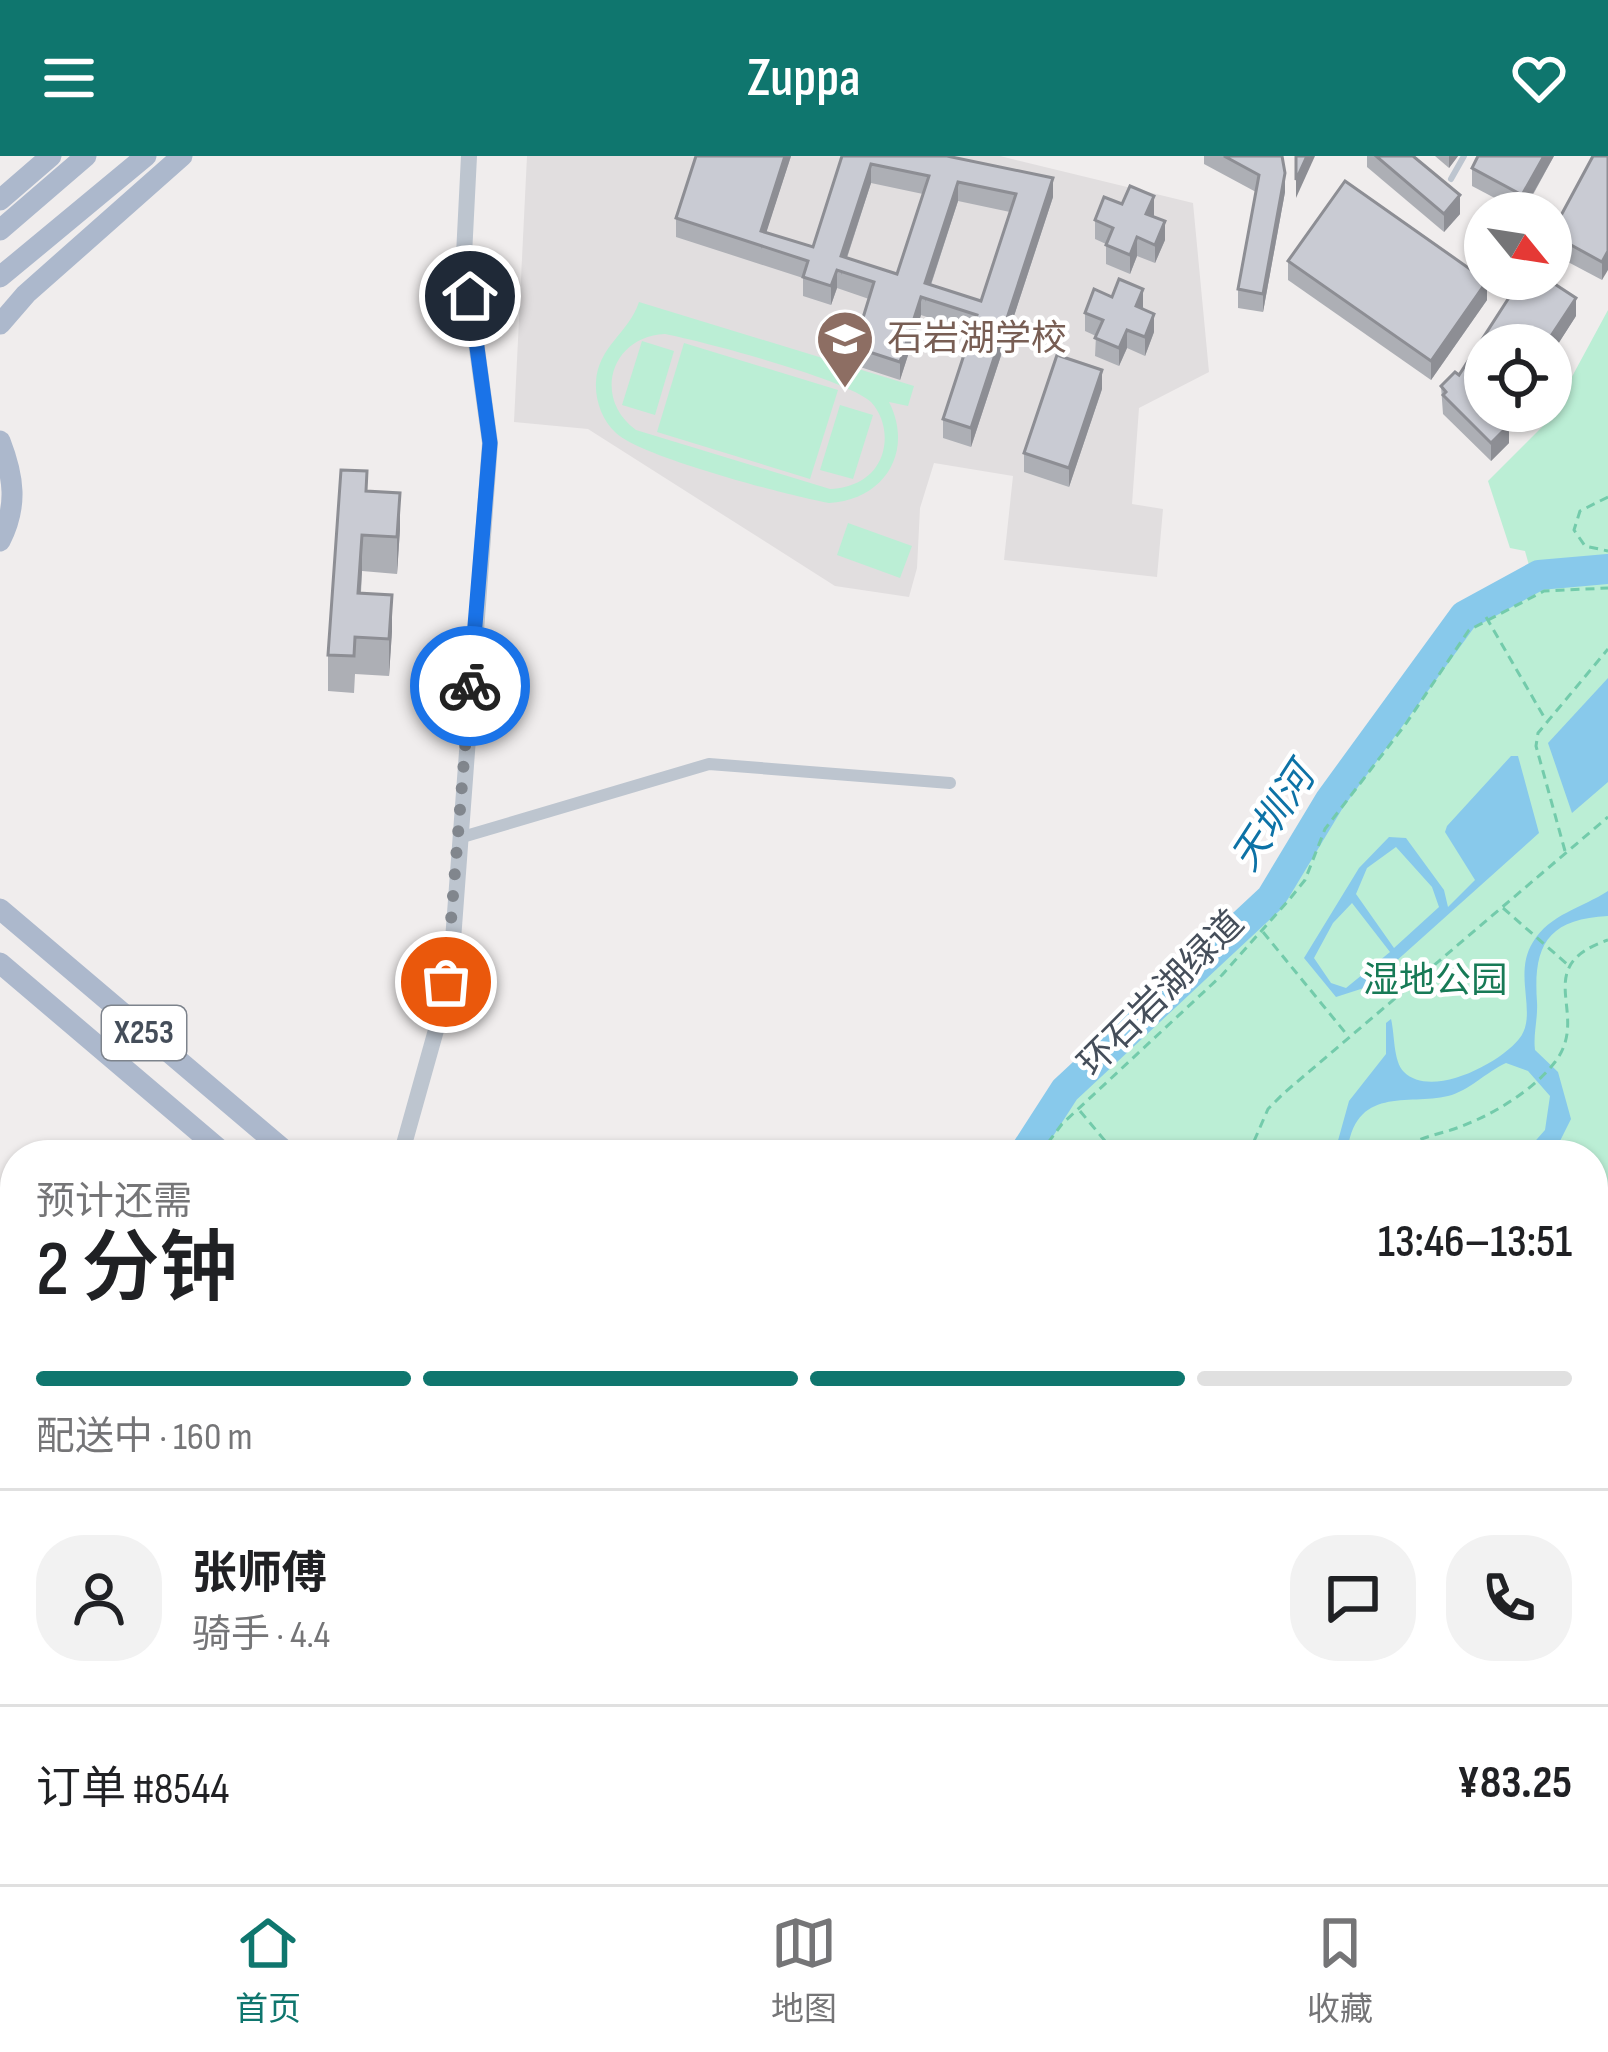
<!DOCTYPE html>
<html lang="zh">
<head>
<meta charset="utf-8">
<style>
	body { margin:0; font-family:"Sofia Sans Condensed","Noto Sans SC",sans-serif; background:#f2f2f2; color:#202124; height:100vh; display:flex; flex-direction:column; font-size:45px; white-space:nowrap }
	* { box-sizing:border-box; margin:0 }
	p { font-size:39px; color:#757577 }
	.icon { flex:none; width:66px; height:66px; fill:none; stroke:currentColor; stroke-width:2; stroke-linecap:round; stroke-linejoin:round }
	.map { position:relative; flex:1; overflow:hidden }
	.sheet { position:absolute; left:0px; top:984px; width:1608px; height:744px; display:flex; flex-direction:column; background:#fff; border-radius:48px 48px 0 0; box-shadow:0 3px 9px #0004 }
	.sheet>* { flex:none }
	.needle { width:78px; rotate:120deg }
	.buttons { position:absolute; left:1464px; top:36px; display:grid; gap:24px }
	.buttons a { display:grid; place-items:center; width:108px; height:108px; border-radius:50%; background:#fff; box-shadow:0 3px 9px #0004; font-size:60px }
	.pin { position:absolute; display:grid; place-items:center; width:102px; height:102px; color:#fff; margin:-51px; border:6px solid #fff; border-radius:50%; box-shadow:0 3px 12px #0007 }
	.courier { position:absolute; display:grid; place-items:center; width:120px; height:120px; margin:-60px; border:9px solid #1a73e8; border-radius:50%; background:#fff; color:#222; box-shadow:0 3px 15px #0007 }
	.summary em { font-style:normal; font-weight:600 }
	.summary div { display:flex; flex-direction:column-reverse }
	.summary { display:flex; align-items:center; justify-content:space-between; height:204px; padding:0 36px }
	h1 { font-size:78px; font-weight:600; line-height:90px }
	.bar { display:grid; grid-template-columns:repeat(4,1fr); gap:18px 12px; align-content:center; height:144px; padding:0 36px }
	.bar i { height:15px; border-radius:9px; background:#e0e0e0 }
	.bar .selected { background:#0f766e }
	.bar p { grid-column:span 4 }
	.line { display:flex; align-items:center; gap:30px; padding:0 36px; border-top:3px solid #e0e0e0 }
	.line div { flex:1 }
	.round { display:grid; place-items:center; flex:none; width:126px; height:126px; border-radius:48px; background:#f2f2f2 }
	header { display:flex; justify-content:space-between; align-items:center; height:156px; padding:0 36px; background:#0f766e; color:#fff; font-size:54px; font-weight:600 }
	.tab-bar { display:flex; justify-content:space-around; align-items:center; height:168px; border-top:3px solid #e0e0e0; background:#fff; font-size:33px; color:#757577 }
	.tab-bar a { display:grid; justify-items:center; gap:6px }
	.tab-bar .selected { color:#0f766e }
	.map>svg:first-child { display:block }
</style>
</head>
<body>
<header><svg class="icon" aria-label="menu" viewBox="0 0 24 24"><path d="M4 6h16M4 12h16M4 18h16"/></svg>Zuppa<svg class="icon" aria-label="heart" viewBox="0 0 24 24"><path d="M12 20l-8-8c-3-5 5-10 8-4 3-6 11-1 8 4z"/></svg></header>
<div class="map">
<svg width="1608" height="1728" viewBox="0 0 1608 1728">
	<rect width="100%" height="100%" fill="#f0eded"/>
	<polygon fill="#fbf8e5" points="731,1713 1199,1713 1223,1728 716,1728"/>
	<polygon fill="#e1dedf" points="527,0 1000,0 1193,47 1209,216 1139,252 1132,348 1163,353 1157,421 1004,404 1013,320 934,307 920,352 917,412 909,441 835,430 588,273 514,266"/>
	<g fill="#bbeed5" fill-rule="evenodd">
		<path d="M639,146l275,84 -6,20 -19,-4c25,49 -4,98 -60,101 -39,-7 -188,-46 -213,-70 -14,-13 -21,-33 -20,-51 2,-36 33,-49 43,-80zM665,178c37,7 184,46 206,68 13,14 17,35 11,53 -8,23 -29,33 -52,34l-194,-59c-44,-32 -25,-94 29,-96z"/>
		<polygon points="1608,154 1608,1728 1409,1728 1386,1713 1593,1713 1593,999 1029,999 1070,936 1193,828 1284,738 1342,634 1469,464 1534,427 1525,395 1510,392 1488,325 1548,265"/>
		<polygon points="642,185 674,195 655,259 622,249"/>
		<polygon points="684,187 838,234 810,323 657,276"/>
		<polygon points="840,249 873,259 853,323 820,314"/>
		<polygon points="848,367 912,390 900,422 837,399"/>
	</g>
	<g fill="#88c9eb" fill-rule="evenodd">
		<polygon points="1608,522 1608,626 1572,657 1548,587"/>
		<path d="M1511,600h7l21,77 -145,130 -17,18v12l-5,3 -5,-9 -31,10 -32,-39 55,-90 30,-31 17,1 38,52 4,17 27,-27 -30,-48 2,-6zM1396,691l36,40 7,20 -45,41 -38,-54 11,-26zM1352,747l38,49 -44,36 -15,-5 -17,-25 19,-35z"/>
		<path d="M1608,735v25c-61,3 -75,30 -71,86 1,17 -4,32 -2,48l23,22 13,47 -18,36h-30l22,-25 5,-34 -22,-25 -22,-8c-20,9 -37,28 -58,33 -40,10 -94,-12 -101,59h-13l15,-54 37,-47v-31l5,-4c4,16 2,42 13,53 27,27 95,-8 115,-33 20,-24 -7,-64 14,-97 17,-28 49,-34 75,-51z"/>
		<polygon points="1593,1400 1608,1417 1608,1543 1593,1532"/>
	</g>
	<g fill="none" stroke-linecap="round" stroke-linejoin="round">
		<polyline stroke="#88c9eb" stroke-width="30" points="1023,999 1065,934 1271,742 1330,644 1464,460 1539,419 1608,413"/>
		<g stroke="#73cbab" stroke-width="3" stroke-dasharray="9 6" stroke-linecap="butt">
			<polyline points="1608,341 1580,355 1574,374 1585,390 1608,395"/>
			<polyline points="1486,461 1544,561"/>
			<polyline points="1565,695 1536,590 1538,577 1608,493"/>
			<polyline points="1503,752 1568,809"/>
			<polyline points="1263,776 1348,880"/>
			<polyline points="1080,955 1116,998"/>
			<polyline points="1039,999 1062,968 1222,819 1288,745 1305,724 1325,673 1405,569 1469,474 1544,435 1608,432"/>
			<polyline points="1248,999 1268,953 1284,937 1608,661"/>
			<polyline points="1308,999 1344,999"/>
			<path d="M1395,999c16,-16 38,-19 59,-26 35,-12 78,-37 101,-67 37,-48 -27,-95 53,-122"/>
			<polyline points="1593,1191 1608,1186"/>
			<polyline points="1593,1286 1608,1293"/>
			<polyline points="1593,1408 1608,1395"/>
			<polyline points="1371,1713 1394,1728"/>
		</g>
		<g stroke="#bdc5cf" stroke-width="6">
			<polyline points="1451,23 1464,0"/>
			<polyline points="867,1713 891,1728"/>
			<polyline points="1116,1713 1140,1728"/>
			<polyline points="673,1716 684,1728"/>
			<polyline points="731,1728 745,1713"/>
			<polyline points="1166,1728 1175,1713"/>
		</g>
		<g stroke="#bdc5cf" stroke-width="12">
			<polyline points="459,682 709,608 950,627"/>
			<polyline points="227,1713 240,1728"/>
			<polyline points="637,1728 652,1713"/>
			<polyline points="661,1728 676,1713"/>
		</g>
		<g stroke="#bdc5cf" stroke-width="16">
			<polyline points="401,999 438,867 453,784 490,287 464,99 469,0"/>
			<polyline points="13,1728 24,1713"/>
		</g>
		<g stroke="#acb8cc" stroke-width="21">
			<polyline points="0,44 51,0"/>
			<polyline points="0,74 86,0"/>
			<polyline points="0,121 146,0"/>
			<polyline points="0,168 26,138 182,0"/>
			<path d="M0,285c14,36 18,65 0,100"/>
			<polyline points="0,753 290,999"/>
			<polyline points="0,807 226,999"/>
			<polyline points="1269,1713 1293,1728"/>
			<polyline points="1326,1713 1350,1728"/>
		</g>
	</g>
	<g fill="#adafb5" fill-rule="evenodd">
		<path d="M696,0h95l-25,76 47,15 29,-91 211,41 -82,250 -28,-9v-19l28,-87 -50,-17 -21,65 -46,-15v-18l15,-48 -32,-11 -6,17 -28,-9v-18l-127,-41v-19zM871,27l52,11 -26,80 -50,-16zM958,45l52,11 -29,89 -50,-16z"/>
		<polygon points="1204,0 1282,0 1285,36 1263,156 1238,152 1238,133 1256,36 1204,8"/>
		<polygon points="1367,0 1413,0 1460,58 1444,76 1367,11"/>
		<polygon points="1435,0 1458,0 1449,12"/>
		<polygon points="1554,0 1523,57 1472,30 1472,12"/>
		<polygon points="1608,0 1602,124 1551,97 1551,78"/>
		<polygon points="1154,59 1153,61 1165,84 1155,107 1137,100 1130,118 1106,108 1106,88 1095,83 1095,64"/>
		<polygon points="1288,105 1487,144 1431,224 1288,124"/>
		<polygon points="1112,141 1143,151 1154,176 1145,200 1127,192 1119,210 1095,200 1096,180 1085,175 1085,157"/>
		<polygon points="1576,160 1507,267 1509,287 1491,305 1443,258 1441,230 1459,219"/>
		<polygon points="1102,233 1069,331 1024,316 1024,297"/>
		<polygon points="367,335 400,373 397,418 362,415 361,437 392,475 389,520 355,518 354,537 328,535 328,499"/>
		<polygon points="251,1713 506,1713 495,1728 264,1728"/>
	</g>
	<g fill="#8d8e94">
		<polygon points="785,0 791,0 761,93 761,75"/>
		<polygon points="1307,0 1315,0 1296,42 1296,24"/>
		<polygon points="1449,0 1458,0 1449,12"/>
		<polygon points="1544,0 1554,0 1522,57 1522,39"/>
		<polygon points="871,8 871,27 841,119 841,100"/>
		<polygon points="1285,17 1285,36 1263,156 1263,138"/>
		<polygon points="1053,22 1053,41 971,291 971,272"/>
		<polygon points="958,26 958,45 925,146 925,127"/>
		<polygon points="1460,39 1460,58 1444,76 1444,58"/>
		<polygon points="1154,40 1154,59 1146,77 1146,58"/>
		<polygon points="1165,65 1165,84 1155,107 1155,89"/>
		<polygon points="1137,81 1137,100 1130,118 1130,99"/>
		<polygon points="1608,95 1608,114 1602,124 1602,106"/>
		<polygon points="837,114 837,132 831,149 831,130"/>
		<polygon points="1487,125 1487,144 1431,224 1431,205"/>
		<polygon points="1143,133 1143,151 1136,169 1136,150"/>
		<polygon points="921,141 921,159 900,224 900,206"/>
		<polygon points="1576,142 1576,160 1551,199 1551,189 1545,189"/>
		<polygon points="1154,158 1154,176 1145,200 1145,181"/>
		<polygon points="1127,174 1127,192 1119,210 1119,192"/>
		<polygon points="1102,214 1102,233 1069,331 1069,312"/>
		<polygon points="1503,255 1515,255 1500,278 1509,269 1509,287 1491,305 1491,287"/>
		<polygon points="400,337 400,373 397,418 397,381"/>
		<polygon points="362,379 362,415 358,473 358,437"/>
		<polygon points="392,439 392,475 389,520 389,483"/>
		<polygon points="493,1713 506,1713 495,1728 482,1728"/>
	</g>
	<g fill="#c9cbd3" stroke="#8d8e94" stroke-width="3" fill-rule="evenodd">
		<path d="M696,0h89l-24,75 52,16 29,-91h105l106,22 -82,250 -28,-9 34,-104 -56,-18 -21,65 -46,-15 20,-65 -37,-12 -6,16 -28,-9 5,-16 -132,-43zM871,8l58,12 -32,98 -56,-18zM958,26l58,12 -35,107 -56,-18z"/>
		<polygon points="1224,0 1282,0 1285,17 1263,138 1238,133 1259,19"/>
		<polygon points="1296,0 1307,0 1296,24"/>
		<polygon points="1376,0 1413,0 1460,39 1444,58"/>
		<polygon points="1478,0 1544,0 1522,39 1472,12"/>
		<polygon points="1593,0 1608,0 1608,95 1602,106 1551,78"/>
		<polygon points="1345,25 1487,125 1431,205 1288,105"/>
		<polygon points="1130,30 1154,40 1146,58 1165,65 1155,89 1137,81 1130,99 1106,89 1113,72 1095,64 1104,41 1122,48"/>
		<polygon points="1119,123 1143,133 1136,150 1154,158 1145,181 1127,174 1119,192 1095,182 1103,164 1085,157 1094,133 1112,141"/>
		<polygon points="1521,123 1547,123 1576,142 1545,189 1485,189 1485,255 1503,255 1500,260 1509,269 1491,287 1443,239 1446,236 1441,230 1455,216 1459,219"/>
		<polygon points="1057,199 1102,214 1069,312 1024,297"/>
		<polygon points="341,314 367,315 366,335 400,337 397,381 362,379 358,437 392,439 389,483 355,481 354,500 328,499"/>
		<polygon points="92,1713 212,1713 225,1728 89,1728 83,1721"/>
		<polygon points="276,1713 493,1713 482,1728 294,1728"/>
	</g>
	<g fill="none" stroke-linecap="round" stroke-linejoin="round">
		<polyline stroke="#81868d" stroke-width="12" stroke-dasharray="0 21.6" points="446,826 470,530"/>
		<polyline stroke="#1a73e8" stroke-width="15" points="470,530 490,287 470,140"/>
	</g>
	<defs>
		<g id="school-pin" transform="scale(3)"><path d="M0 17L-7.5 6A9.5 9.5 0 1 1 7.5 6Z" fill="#8d6e63" stroke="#fff"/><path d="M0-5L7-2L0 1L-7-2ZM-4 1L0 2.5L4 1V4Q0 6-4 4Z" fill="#fff"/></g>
	</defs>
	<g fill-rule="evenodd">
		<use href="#school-pin" x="845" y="183"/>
	</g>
	<g text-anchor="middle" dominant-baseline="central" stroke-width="9" stroke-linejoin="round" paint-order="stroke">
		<rect fill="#fff" stroke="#7d838c" stroke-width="3" x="102" y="850" width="84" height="54" rx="9"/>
		<g font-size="33" font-weight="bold" fill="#454e5a">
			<text x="144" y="877">X253</text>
		</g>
		<g font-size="36" fill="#785e54" stroke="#fff" text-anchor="start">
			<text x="887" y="183">石岩湖学校</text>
		</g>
		<g font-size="36" fill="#177a56" stroke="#fff">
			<text x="1435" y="825">湿地公园</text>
		</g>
		<g font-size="36" fill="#454e5a" stroke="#fff">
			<text transform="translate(1162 838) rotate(-45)">环石岩湖绿道</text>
		</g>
		<g font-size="39" font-style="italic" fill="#0d72a6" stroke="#fff">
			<text transform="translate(1274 662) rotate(-57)">天圳河</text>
		</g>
	</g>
</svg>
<div class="buttons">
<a><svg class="needle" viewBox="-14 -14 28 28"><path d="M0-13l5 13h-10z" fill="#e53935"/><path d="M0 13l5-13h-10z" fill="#757577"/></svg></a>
<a><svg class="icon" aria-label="locate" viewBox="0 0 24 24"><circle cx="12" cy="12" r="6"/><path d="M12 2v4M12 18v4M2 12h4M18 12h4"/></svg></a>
</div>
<div class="pin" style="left:446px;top:826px;background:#ea580c"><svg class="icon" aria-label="bag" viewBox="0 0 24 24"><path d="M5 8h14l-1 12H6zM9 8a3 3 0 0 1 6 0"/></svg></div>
<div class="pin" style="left:470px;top:140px;background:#1f2937"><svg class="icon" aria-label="home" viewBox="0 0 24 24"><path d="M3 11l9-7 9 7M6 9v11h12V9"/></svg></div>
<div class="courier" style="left:470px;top:530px"><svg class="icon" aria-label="bike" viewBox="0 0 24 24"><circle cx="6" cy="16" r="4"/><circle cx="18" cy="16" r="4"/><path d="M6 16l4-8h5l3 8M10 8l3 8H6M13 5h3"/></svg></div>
<section class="sheet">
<div class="summary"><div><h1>2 分钟</h1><p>预计还需</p></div><em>13:46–13:51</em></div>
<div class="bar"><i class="selected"></i><i class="selected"></i><i class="selected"></i><i></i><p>配送中 · 160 m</p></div>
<div class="line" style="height:216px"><a class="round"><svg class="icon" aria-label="person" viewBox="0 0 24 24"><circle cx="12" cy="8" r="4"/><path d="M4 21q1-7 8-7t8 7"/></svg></a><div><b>张师傅</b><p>骑手 · 4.4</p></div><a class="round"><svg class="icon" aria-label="chat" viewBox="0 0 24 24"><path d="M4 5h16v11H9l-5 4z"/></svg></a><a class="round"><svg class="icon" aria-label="phone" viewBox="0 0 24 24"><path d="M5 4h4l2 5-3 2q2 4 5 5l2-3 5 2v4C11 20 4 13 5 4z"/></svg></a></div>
<div class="line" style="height:156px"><div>订单 #8544</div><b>¥83.25</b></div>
</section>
</div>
<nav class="tab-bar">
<a class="selected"><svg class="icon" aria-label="home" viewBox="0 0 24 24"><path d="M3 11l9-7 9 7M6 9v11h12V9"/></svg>首页</a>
<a><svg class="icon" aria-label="map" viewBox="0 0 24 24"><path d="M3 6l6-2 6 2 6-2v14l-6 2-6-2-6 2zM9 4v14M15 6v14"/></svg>地图</a>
<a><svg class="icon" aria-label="saved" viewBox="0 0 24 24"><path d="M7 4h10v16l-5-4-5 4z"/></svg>收藏</a>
</nav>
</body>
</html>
